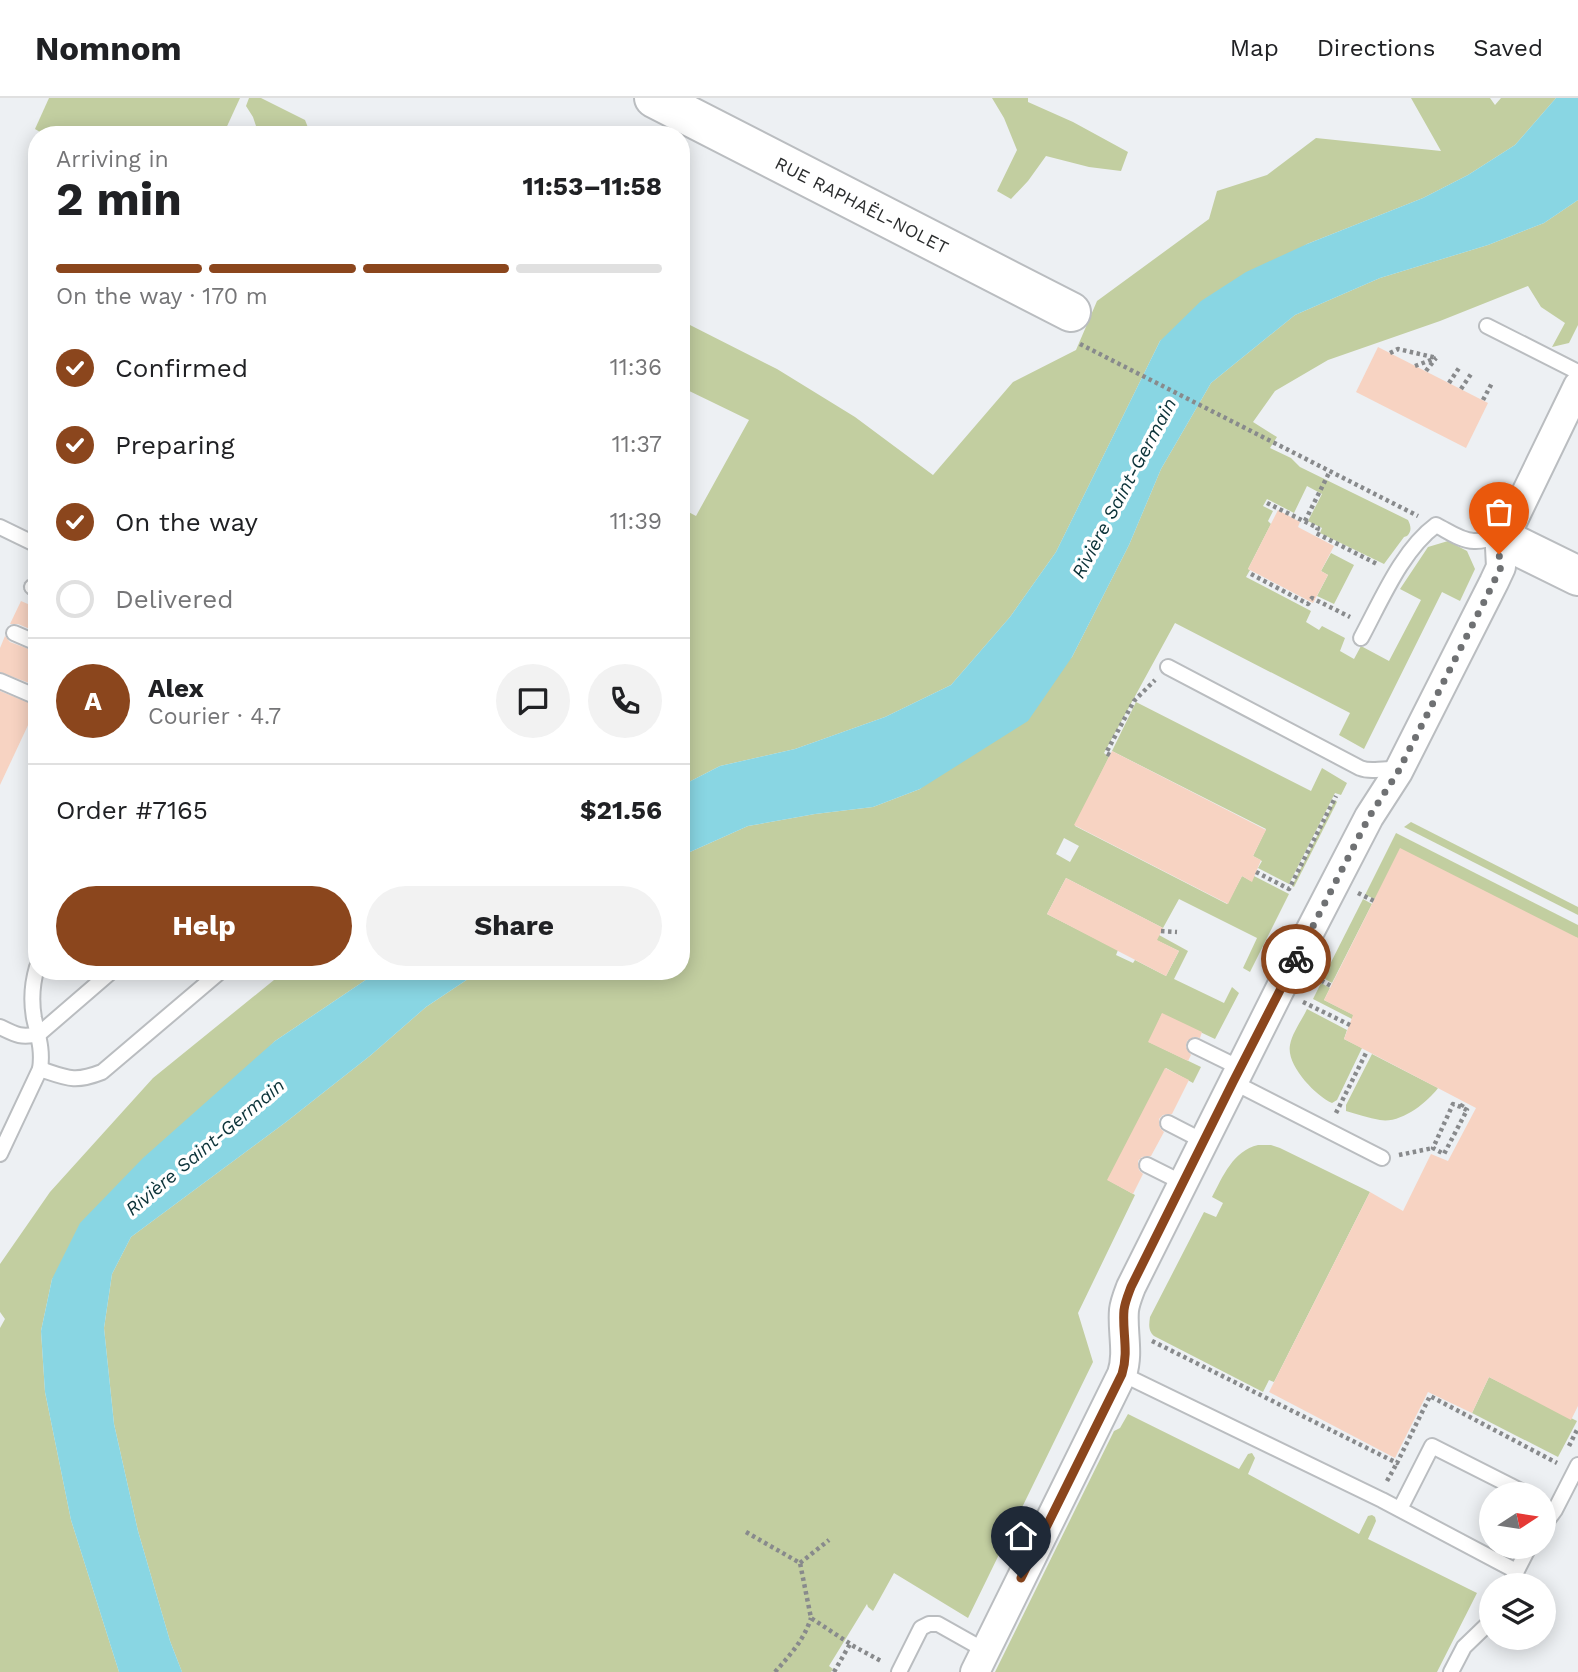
<!DOCTYPE html>
<html lang="en">
<head>
<meta charset="utf-8">
<style>
	body { margin:0; font-family:"Work Sans",sans-serif; background:#f2f2f2; color:#202124; height:100vh; display:flex; flex-direction:column; font-size:26px; white-space:nowrap }
	* { box-sizing:border-box; margin:0 }
	p { font-size:23px; color:#757577 }
	.icon { flex:none; width:38px; height:38px; fill:none; stroke:currentColor; stroke-width:2; stroke-linecap:round; stroke-linejoin:round }
	.map { position:relative; flex:1; overflow:hidden }
	.drawer { position:absolute; left:28px; top:28px; width:662px; height:854px; display:flex; flex-direction:column; background:#fff; border-radius:28px; box-shadow:0 4px 18px #0003 }
	.drawer>* { flex:none }
	.needle { width:46px; rotate:78deg }
	.buttons { position:absolute; left:1479px; top:1384px; display:grid; gap:14px }
	.buttons a { display:grid; place-items:center; width:77px; height:77px; border-radius:50%; background:#fff; box-shadow:0 4px 18px #0003; font-size:35px }
	.pin { position:absolute; display:grid; place-items:center; width:60px; height:60px; color:#fff; margin:-72px -30px; border-radius:50% 50% 50% 0; rotate:-45deg; box-shadow:0 0 7px #0007 }
	.pin .icon { rotate:45deg }
	.courier { position:absolute; display:grid; place-items:center; width:70px; height:70px; margin:-35px; border:5px solid #8b461d; border-radius:50%; background:#fff; color:#222; box-shadow:0 2px 9px #0007 }
	.summary em { font-style:normal; font-weight:700 }
	.summary div { display:flex; flex-direction:column-reverse }
	.summary { display:flex; align-items:center; justify-content:space-between; height:119px; padding:0 28px }
	h1 { font-size:46px; font-weight:700; line-height:52px }
	.bar { display:grid; grid-template-columns:repeat(4,1fr); gap:10px 7px; align-content:center; height:84px; padding:0 28px }
	.bar i { height:9px; border-radius:5px; background:#e0e0e0 }
	.bar .on { background:#8b461d }
	.bar p { grid-column:span 4 }
	.line { display:flex; align-items:center; gap:18px; padding:0 28px; border-top:2px solid #e0e0e0 }
	.line div { flex:1 }
	.round { display:grid; place-items:center; flex:none; width:74px; height:74px; border-radius:37px; background:#f2f2f2 }
	ol { padding:0 28px; list-style:none }
	li { display:flex; align-items:center; gap:21px; height:77px }
	li p { margin-inline-start:auto }
	li .icon { padding:7px; border-radius:50%; background:#8b461d; color:#fff; stroke-width:4 }
	li:last-child { color:#757577 }
	li i { width:38px; height:38px; border:4px solid #e0e0e0; border-radius:50% }
	.action { display:flex; gap:14px; margin-top:auto; padding:14px 28px }
	.action a { flex:1; height:80px; border-radius:42px; background:#8b461d; color:#fff; font-size:28px; font-weight:700; line-height:80px; text-align:center }
	.action a+a { background:#f2f2f2; color:#202124 }
	header { display:flex; align-items:center; gap:42px; box-sizing:border-box; height:98px; padding:0 35px; background:#fff; border-bottom:2px solid #e0e0e0 }
	header strong { font-size:33px }
	nav { display:flex; gap:38px; margin-inline-start:auto; font-size:24px }
	.map>svg:first-child { display:block }
</style>
</head>
<body>
<header>
<strong>Nomnom</strong>
<nav><a>Map</a><a>Directions</a><a>Saved</a></nav>
</header>
<div class="map">
<svg width="1578" height="1574" viewBox="0 0 1578 1574">
	<rect width="100%" height="100%" fill="#edf0f3"/>
	<g fill="#c2cea0" fill-rule="evenodd">
		<polygon points="49,0 240,0 223,37 45,37 35,31"/>
		<polygon points="249,0 261,0 305,22 311,37 259,37 253,19 246,8"/>
		<polygon points="992,0 1028,0 1028,4 1073,24 1128,54 1121,73 1089,69 1046,58 1028,83 1011,101 997,93 1017,52 1004,20"/>
		<polygon points="1411,0 1490,0 1495,7 1501,0 1556,0 1515,47 1468,77 1423,100 1307,146 1160,243 1056,454 1010,519 951,587 885,619 795,651 720,668 681,688 681,410 696,418 749,322 681,289 681,236 688,226 777,271 855,319 933,377 1013,284 1076,252 1097,203 1209,121 1217,93 1267,77 1316,40 1441,53"/>
		<path d="M1578,102v125l-9,18 -17,4 13,-24 -24,-16 -13,-21 -88,35 -112,39 -53,31 -22,31 24,15 -7,11 21,10 9,9 108,53c3,6 4,11 -1,16l-3,1 -20,27 -64,-31 2,-5 -14,-7 14,-27 -15,-8 -13,27 -27,-14 -4,7 10,5 -5,10 3,3 -23,45 2,1 -4,7 65,34 -5,11 13,8 3,-4 23,12 -5,13 14,8 7,-13 28,15 32,-61 -21,-11 28,-42 20,-6 19,10 8,18 -15,32 -18,-9 -78,157 -25,-14 11,-22 -175,-90 -71,130 5,4 -34,69 152,78 15,-28 9,5 3,-5 35,18 -39,78 -7,-4 14,-30 -78,-39 -16,29 -97,-50 -19,36 71,36 -2,5 17,8 2,-3 31,16 13,-25 -23,-11 3,-5 29,16 -14,28 50,24 8,-16 7,6 -24,46 -53,-25 -13,28 52,25 -8,16 -27,-15 -58,112 27,15 -57,118 15,49 -125,256 -74,-45 -21,38 -5,-4 -1,-3 -38,62 4,3 -2,3h-649l-12,-31 -32,-110 -24,-107 -10,-96 8,-54 19,-37 155,-115 85,-67 55,-48 54,-36h201v-115l67,-30 67,-12 58,-7 47,-18 152,-132 57,-112 32,-76 50,-86 84,-68 85,-37 108,-33 56,-22zM1064,740l15,8 -9,16 -14,-8z"/>
		<polygon points="1331,455 1354,467 1334,506 1317,498 1328,477 1321,473"/>
		<polygon points="1136,604 1311,693 1322,670 1347,685 1341,697 1335,695 1289,786 1258,770 1262,763 1253,758 1266,731 1112,653"/>
		<polygon points="1335,702 1337,704 1294,789 1292,788"/>
		<polygon points="1411,724 1578,809 1578,817 1404,729"/>
		<polygon points="1396,735 1578,827 1578,840 1375,801 1365,797"/>
		<polygon points="1363,801 1372,806 1332,885 1323,880"/>
		<polygon points="285,873 379,873 275,943 52,1181 41,1233 45,1294 71,1422 119,1574 0,1574 0,1230 5,1221 0,1214 0,1166 50,1094 153,980"/>
		<polygon points="1321,885 1330,890 1324,902 1354,917 1352,921 1313,901"/>
		<path d="M1307,911l40,21 -3,9 18,9 -25,52 -5,3c-17,-8 -46,-38 -42,-58 2,-12 12,-25 17,-36z"/>
		<path d="M1372,956l66,34c-11,15 -38,36 -58,32 -11,-2 -23,-6 -34,-9v-6z"/>
		<path d="M1258,1047h13l9,3 90,44 -96,190 -5,-2 -6,12 -109,-56c-6,-5 -5,-12 -4,-19l54,-105 12,5 7,-14 -11,-6c11,-21 21,-46 46,-52z"/>
		<polygon points="1489,1279 1577,1323 1558,1359 1472,1315"/>
		<polygon points="1128,1316 1239,1371 1248,1356 1252,1355 1255,1360 1248,1376 1359,1436 1368,1418 1372,1417 1375,1419 1376,1423 1368,1441 1477,1495 1437,1574 995,1574 1114,1333 1120,1330"/>
	</g>
	<g fill="#89d6e3">
		<polygon points="1556,0 1578,0 1578,102 1544,125 1488,147 1380,180 1295,217 1211,285 1161,371 1129,447 1072,559 1028,623 920,691 873,709 815,716 748,728 681,758 681,688 720,668 795,651 885,619 951,587 1010,519 1056,454 1160,243 1201,203 1246,174 1307,146 1423,100 1468,77 1515,47"/>
		<polygon points="379,873 480,873 426,909 371,957 286,1024 131,1139 112,1176 104,1230 114,1326 138,1433 170,1543 182,1574 119,1574 71,1422 45,1294 41,1233 52,1181 80,1125 143,1060 275,943"/>
	</g>
	<g fill="#f7d3c2">
		<polygon points="1378,249 1488,305 1466,350 1356,294"/>
		<polygon points="1278,412 1300,424 1298,429 1334,448 1321,473 1328,477 1313,505 1248,471"/>
		<polygon points="21,503 37,510 37,534 18,526 10,526"/>
		<polygon points="5,538 10,544 37,554 37,588 0,574 0,550"/>
		<polygon points="0,593 37,608 0,687"/>
		<polygon points="1112,653 1266,732 1253,758 1261,762 1252,784 1242,778 1228,806 1074,727"/>
		<polygon points="1400,750 1578,840 1578,1308 1571,1322 1489,1279 1472,1315 1428,1294 1395,1360 1269,1294 1370,1094 1403,1113 1431,1056 1448,1063 1476,1010 1344,941 1353,917 1324,902"/>
		<polygon points="1066,780 1163,830 1157,842 1179,853 1166,878 1047,816"/>
		<polygon points="1162,915 1202,934 1200,940 1194,939 1187,943 1186,949 1191,957 1188,963 1148,944"/>
		<polygon points="1165,970 1189,982 1172,1016 1163,1017 1159,1021 1160,1030 1164,1034 1151,1058 1142,1059 1138,1063 1139,1072 1143,1076 1133,1096 1107,1082"/>
	</g>
	<g fill="none" stroke-linecap="round" stroke-linejoin="round">
		<g stroke="#babdc0" stroke-width="18">
			<g id="lane">
				<polyline points="1487,228 1578,274"/>
				<polyline points="0,429 37,447"/>
				<polyline points="32,489 37,492"/>
				<polyline points="14,535 37,545"/>
				<path d="M1361,540c20,-37 41,-88 75,-113 12,6 25,16 38,16 10,1 18,-5 28,-3"/>
				<path d="M1168,569l192,101c15,6 24,-3 38,4"/>
				<polyline points="0,583 37,599"/>
				<path d="M0,929c16,8 21,11 39,7l73,-63"/>
				<polyline points="1195,948 1240,970"/>
				<path d="M40,971c27,9 34,14 62,3l119,-101"/>
				<polyline points="1233,984 1382,1060"/>
				<polyline points="1168,1025 1203,1043"/>
				<path d="M0,1056l40,-85c3,-19 -2,-33 -6,-51 -3,-17 -2,-34 3,-51"/>
				<polyline points="1147,1067 1183,1085"/>
				<polyline points="1122,1276 1382,1402 1516,1473"/>
				<polyline points="1400,1411 1432,1348 1527,1396"/>
				<polyline points="1544,1427 1555,1412 1578,1367"/>
				<polyline points="1509,1488 1529,1449"/>
				<polyline points="899,1574 921,1530 929,1526 938,1526 986,1553"/>
				<polyline points="1451,1574 1464,1549 1491,1523"/>
			</g>
		</g>
		<g stroke="#babdc0" stroke-width="32">
			<path id="street" d="M975,1574l147,-298c7,-21 0,-43 2,-64 1,-8 4,-15 7,-23l148,-296 90,-174 29,-45 96,-190 7,-15 -1,-20 78,-161"/>
		</g>
		<g stroke="#babdc0" stroke-width="42">
			<g id="secondary">
				<polyline points="654,0 1071,214"/>
				<polyline points="1503,441 1578,478"/>
			</g>
		</g>
		<g stroke="#888a8c" stroke-width="4.5" stroke-dasharray="3.5 3.5" stroke-linecap="butt">
			<polyline points="1080,246 1418,418"/>
			<polyline points="1390,255 1398,251 1437,260"/>
			<polyline points="1415,268 1436,260"/>
			<polyline points="1426,273 1436,260"/>
			<polyline points="1449,285 1459,270"/>
			<polyline points="1461,291 1471,276"/>
			<polyline points="1483,302 1492,285"/>
			<polyline points="1267,405 1318,430 1316,435 1379,467"/>
			<polyline points="1305,423 1330,373"/>
			<polyline points="1251,476 1308,506 1312,500 1350,519"/>
			<polyline points="1110,657 1106,655 1134,603 1155,582"/>
			<polyline points="1256,774 1289,791 1336,698"/>
			<polyline points="1358,795 1374,803"/>
			<polyline points="1161,833 1177,834"/>
			<polyline points="1315,879 1331,888"/>
			<polyline points="1303,904 1350,927"/>
			<polyline points="1461,1009 1453,1006 1433,1050 1444,1056 1467,1012 1461,1009 1464,1004"/>
			<polyline points="1336,1015 1367,953"/>
			<polyline points="1399,1057 1433,1050"/>
			<polyline points="1152,1243 1397,1365 1430,1298 1557,1365"/>
			<polyline points="1569,1348 1578,1330"/>
			<polyline points="1387,1383 1397,1365"/>
			<polyline points="746,1434 800,1465 811,1520 855,1549 883,1564"/>
			<polyline points="800,1465 829,1442"/>
			<path d="M775,1574c15,-17 29,-32 36,-54"/>
			<polyline points="834,1574 850,1546"/>
		</g>
		<use href="#lane" stroke="#fff" stroke-width="14"/>
		<use href="#street" stroke="#fff" stroke-width="28"/>
		<use href="#secondary" stroke="#fff" stroke-width="38"/>
	</g>
	<g fill="none" stroke-linecap="round" stroke-linejoin="round">
		<polyline stroke="#6f7173" stroke-width="7" stroke-dasharray="0 12.6" points="1296,861 1369,719 1398,674 1487,498 1501,469 1499,456"/>
		<path stroke="#8b461d" stroke-width="9" d="M1021,1480l101,-204c7,-22 0,-43 2,-64 1,-8 4,-15 7,-23l102,-205 63,-123"/>
	</g>
	<g text-anchor="middle" dominant-baseline="central" stroke-width="7" stroke-linejoin="round" paint-order="stroke">
		<g font-size="18" fill="#2b2d2e" stroke="#fff">
			<text transform="translate(862 107) rotate(27)">RUE RAPHAËL-NOLET</text>
		</g>
		<g font-size="19" font-style="italic" fill="#0b3238" stroke="#fff">
			<text transform="translate(1124 390) rotate(-62)">Rivière Saint-Germain</text>
			<text transform="translate(205 1049) rotate(-40)">Rivière Saint-Germain</text>
		</g>
	</g>
</svg>
<div class="buttons">
<a><svg class="needle" viewBox="-14 -14 28 28"><path d="M0-13l5 13h-10z" fill="#e53935"/><path d="M0 13l5-13h-10z" fill="#757577"/></svg></a>
<a><svg class="icon" aria-label="layers" viewBox="0 0 24 24"><path d="M12 4l9 5-9 5-9-5zM3 14l9 5 9-5"/></svg></a>
</div>
<div class="pin" style="left:1499px;top:456px;background:#ea580c"><svg class="icon" aria-label="bag" viewBox="0 0 24 24"><path d="M5 8h14l-1 12H6zM9 8a3 3 0 0 1 6 0"/></svg></div>
<div class="pin" style="left:1021px;top:1480px;background:#1f2937"><svg class="icon" aria-label="home" viewBox="0 0 24 24"><path d="M3 11l9-7 9 7M6 9v11h12V9"/></svg></div>
<div class="courier" style="left:1296px;top:861px"><svg class="icon" aria-label="bike" viewBox="0 0 24 24"><circle cx="6" cy="16" r="4"/><circle cx="18" cy="16" r="4"/><path d="M6 16l4-8h5l3 8M10 8l3 8H6M13 5h3"/></svg></div>
<section class="drawer">
<div class="summary"><div><h1>2 min</h1><p>Arriving in</p></div><em>11:53–11:58</em></div>
<div class="bar"><i class="on"></i><i class="on"></i><i class="on"></i><i></i><p>On the way · 170 m</p></div>
<ol>
<li><svg class="icon" aria-label="check" viewBox="0 0 24 24"><path d="M5 12l5 5 9-10"/></svg>Confirmed<p>11:36</p></li>
<li><svg class="icon" aria-label="check" viewBox="0 0 24 24"><path d="M5 12l5 5 9-10"/></svg>Preparing<p>11:37</p></li>
<li><svg class="icon" aria-label="check" viewBox="0 0 24 24"><path d="M5 12l5 5 9-10"/></svg>On the way<p>11:39</p></li>
<li><i></i>Delivered</li>
</ol>
<div class="line" style="height:126px"><b class="round" style="background:#8b461d;color:#fff">A</b><div><b>Alex</b><p>Courier · 4.7</p></div><a class="round"><svg class="icon" aria-label="chat" viewBox="0 0 24 24"><path d="M4 5h16v11H9l-5 4z"/></svg></a><a class="round"><svg class="icon" aria-label="phone" viewBox="0 0 24 24"><path d="M5 4h4l2 5-3 2q2 4 5 5l2-3 5 2v4C11 20 4 13 5 4z"/></svg></a></div>
<div class="line" style="height:91px"><div>Order #7165</div><b>$21.56</b></div>
<div class="action"><a>Help</a><a>Share</a></div>
</section>
</div>
</body>
</html>
